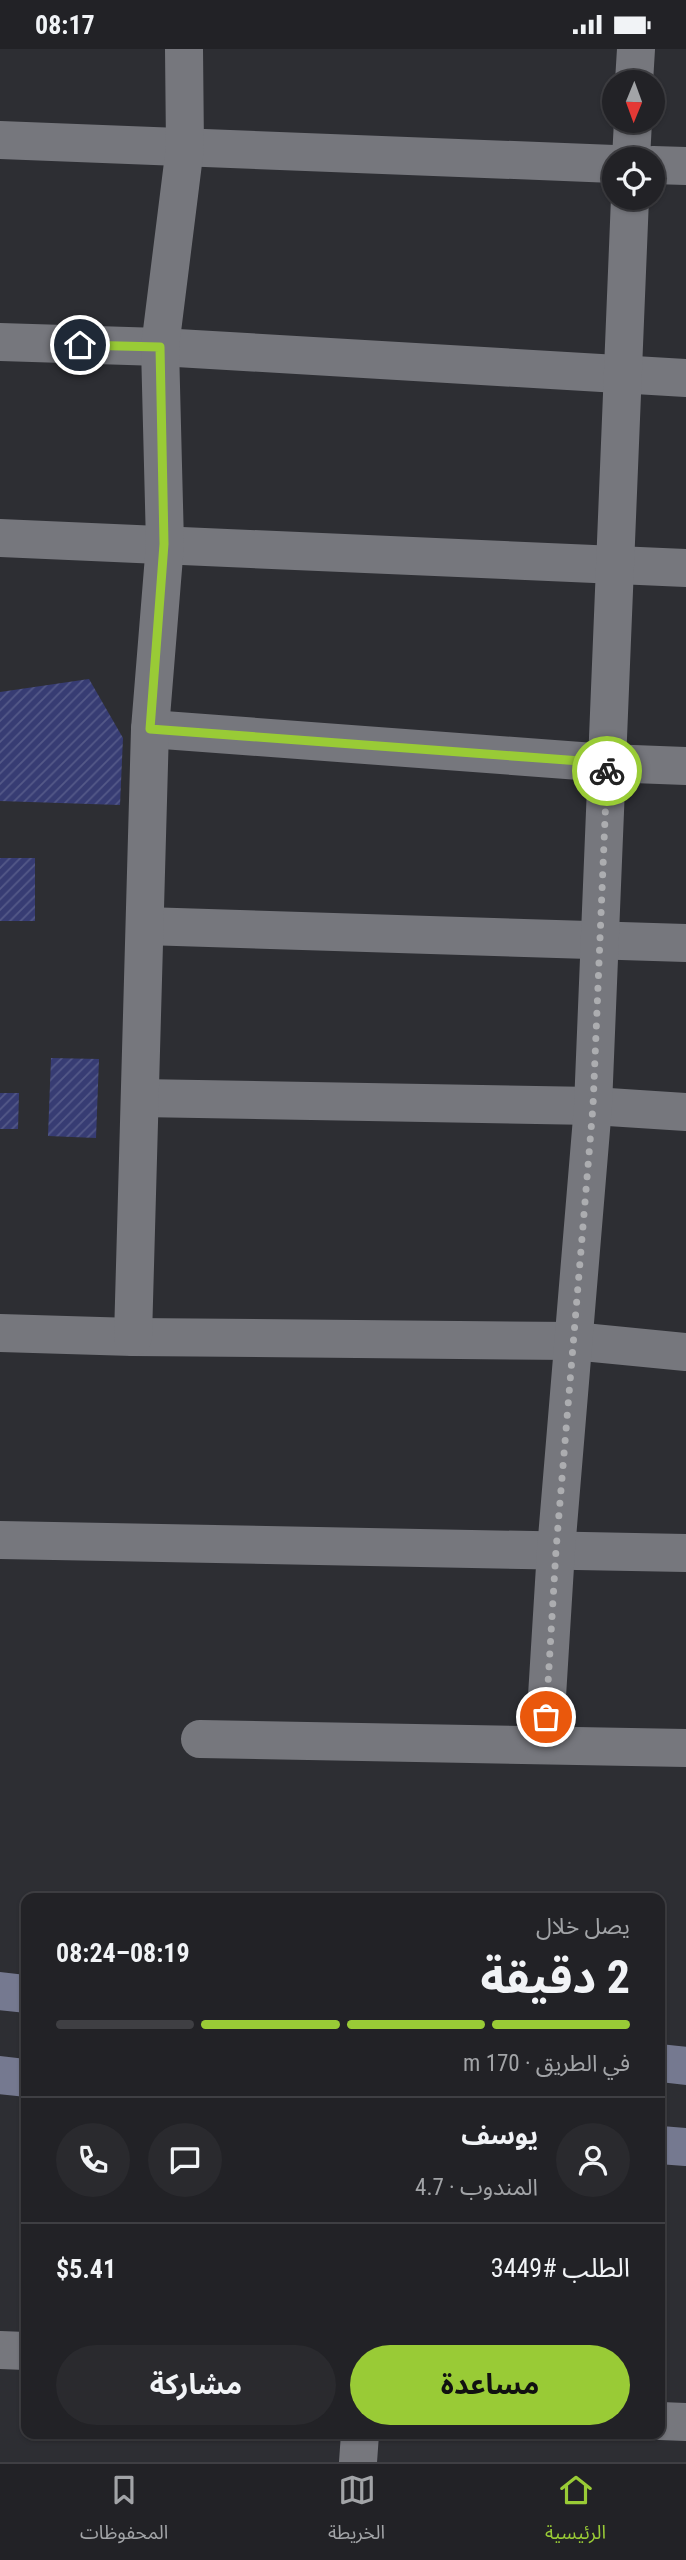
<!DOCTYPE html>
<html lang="ar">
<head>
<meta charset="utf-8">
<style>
	body { margin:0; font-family:"Roboto Condensed","Noto Sans Arabic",sans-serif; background:#2a2a2e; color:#f1f3f6; direction:rtl; height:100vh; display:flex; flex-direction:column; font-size:26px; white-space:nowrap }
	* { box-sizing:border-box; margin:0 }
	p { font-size:23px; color:#a2a4a7 }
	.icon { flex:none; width:38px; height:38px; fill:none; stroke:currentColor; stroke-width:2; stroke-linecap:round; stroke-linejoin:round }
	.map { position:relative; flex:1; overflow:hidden; direction:ltr }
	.side { position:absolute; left:21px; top:1844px; width:644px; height:546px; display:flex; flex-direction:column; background:#222226; border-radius:14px; box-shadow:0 2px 5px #0004,0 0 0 2px #3f3f43; direction:rtl }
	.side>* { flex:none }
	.needle { width:46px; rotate:181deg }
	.buttons { position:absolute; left:602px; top:21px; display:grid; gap:14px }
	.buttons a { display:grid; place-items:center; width:63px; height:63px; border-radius:50%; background:#222226; box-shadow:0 2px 5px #0004,0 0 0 2px #3f3f43; font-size:35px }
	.pin { position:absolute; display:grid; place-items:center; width:60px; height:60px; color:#fff; margin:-30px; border:4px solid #fff; border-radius:50%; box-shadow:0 2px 7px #0007 }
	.courier { position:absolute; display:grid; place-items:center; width:70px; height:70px; margin:-35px; border:5px solid #99cb36; border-radius:50%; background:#fff; color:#222; box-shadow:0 2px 9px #0007 }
	.overview em { font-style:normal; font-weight:700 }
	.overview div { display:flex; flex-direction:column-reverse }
	.overview { display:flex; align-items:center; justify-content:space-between; height:119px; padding:0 35px }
	h1 { font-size:46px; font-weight:700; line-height:52px }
	.bar { display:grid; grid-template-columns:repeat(4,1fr); gap:10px 7px; align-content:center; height:84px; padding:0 35px }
	.bar i { height:9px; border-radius:5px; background:#3f3f43 }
	.bar .on { background:#99cb36 }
	.bar p { grid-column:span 4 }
	.line { display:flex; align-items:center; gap:18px; padding:0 35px; border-top:2px solid #3f3f43 }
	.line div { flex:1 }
	.round { display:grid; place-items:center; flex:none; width:74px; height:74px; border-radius:37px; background:#2a2a2e }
	.primary-button { display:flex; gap:14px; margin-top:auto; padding:14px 35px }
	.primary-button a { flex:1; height:80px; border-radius:42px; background:#99cb36; color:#111; font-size:28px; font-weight:700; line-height:80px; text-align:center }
	.primary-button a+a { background:#2a2a2e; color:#f1f3f6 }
	.status { display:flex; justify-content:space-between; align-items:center; height:49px; padding:0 35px; background:#222226; direction:ltr }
	.status svg { height:19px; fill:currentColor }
	.tab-bar { display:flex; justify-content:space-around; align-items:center; height:98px; border-top:2px solid #3f3f43; background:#222226; font-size:19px; color:#a2a4a7 }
	.tab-bar a { display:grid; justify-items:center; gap:4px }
	.tab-bar .on { color:#99cb36 }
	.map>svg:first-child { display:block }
</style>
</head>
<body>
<div class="status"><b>08:17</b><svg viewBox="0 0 49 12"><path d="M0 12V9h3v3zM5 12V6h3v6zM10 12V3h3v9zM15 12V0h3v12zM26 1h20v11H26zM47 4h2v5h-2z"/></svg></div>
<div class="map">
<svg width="686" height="2413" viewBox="0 0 686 2413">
	<defs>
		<pattern id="building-hatch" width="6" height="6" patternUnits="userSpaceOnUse" patternTransform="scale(1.75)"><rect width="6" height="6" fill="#373c73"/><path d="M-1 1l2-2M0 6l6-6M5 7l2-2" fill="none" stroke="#545988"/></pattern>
	</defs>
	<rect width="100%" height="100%" fill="#2d2e33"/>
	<g fill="url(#building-hatch)">
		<polygon points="89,630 123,689 120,756 0,752 0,643"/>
		<rect x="0" y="809" width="35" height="63"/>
		<polygon points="51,1009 99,1010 96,1089 48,1087"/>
		<polygon points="0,1044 19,1044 18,1080 0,1080"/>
	</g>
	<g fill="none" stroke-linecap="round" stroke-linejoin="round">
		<g stroke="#76777d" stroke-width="38">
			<polyline points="634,33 636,0"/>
			<polyline points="0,91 614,115"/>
			<polyline points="631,110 633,72"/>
			<polyline points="653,116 686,117"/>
			<polyline points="0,293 160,298 686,329"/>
			<polyline points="0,489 686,519"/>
			<polyline points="150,680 607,714 686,717"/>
			<polyline points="145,877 686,894"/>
			<polyline points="140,1049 593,1057 686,1063"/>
			<polyline points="0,1284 133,1288 573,1292 686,1303"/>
			<polyline points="133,1288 150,680 165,495 160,298 185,98 184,0"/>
			<polyline points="0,1491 686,1504"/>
			<polyline points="200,1690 686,1699"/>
			<polyline points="544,1696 556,1501 593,1057 630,149"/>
			<polyline points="0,2301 26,2302"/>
			<polyline points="660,2372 686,2373"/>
			<polyline points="358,2413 360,2385"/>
		</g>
		<g stroke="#757990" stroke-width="38">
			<polyline points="0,1942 26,1945"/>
			<polyline points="660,2014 686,2017"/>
			<polyline points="0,2026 26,2029"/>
			<polyline points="660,2096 686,2098"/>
		</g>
	</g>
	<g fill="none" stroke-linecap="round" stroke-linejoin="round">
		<polyline stroke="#acadb0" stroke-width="7" stroke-dasharray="0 12.6" points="546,1668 556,1501 593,1057 607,722"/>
		<polyline stroke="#99cb36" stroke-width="9" points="80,296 160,298 164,495 150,680 607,714 607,722"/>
	</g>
</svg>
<div class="buttons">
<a><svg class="needle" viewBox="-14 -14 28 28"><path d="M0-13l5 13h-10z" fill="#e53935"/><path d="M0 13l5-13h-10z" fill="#a2a4a7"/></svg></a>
<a><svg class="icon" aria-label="locate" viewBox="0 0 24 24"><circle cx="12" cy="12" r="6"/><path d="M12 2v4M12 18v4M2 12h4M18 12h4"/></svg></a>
</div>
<div class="pin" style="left:546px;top:1668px;background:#ea580c"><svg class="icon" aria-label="bag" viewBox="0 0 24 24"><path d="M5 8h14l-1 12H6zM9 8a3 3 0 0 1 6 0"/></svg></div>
<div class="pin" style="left:80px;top:296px;background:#1f2937"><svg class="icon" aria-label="home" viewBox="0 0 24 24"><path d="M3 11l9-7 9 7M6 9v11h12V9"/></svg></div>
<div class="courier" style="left:607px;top:722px"><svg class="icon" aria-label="bike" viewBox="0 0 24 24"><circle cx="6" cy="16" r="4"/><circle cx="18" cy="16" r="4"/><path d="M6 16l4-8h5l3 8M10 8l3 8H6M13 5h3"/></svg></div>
<section class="side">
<div class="overview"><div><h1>2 دقيقة</h1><p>يصل خلال</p></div><em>08:19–08:24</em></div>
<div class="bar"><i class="on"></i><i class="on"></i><i class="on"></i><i></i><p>في الطريق · 170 m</p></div>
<div class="line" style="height:126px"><a class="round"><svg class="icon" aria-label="person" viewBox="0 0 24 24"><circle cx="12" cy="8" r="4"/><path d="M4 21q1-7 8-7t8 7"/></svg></a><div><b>يوسف</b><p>المندوب · 4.7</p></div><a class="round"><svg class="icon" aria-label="chat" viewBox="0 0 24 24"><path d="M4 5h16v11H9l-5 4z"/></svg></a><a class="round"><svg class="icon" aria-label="phone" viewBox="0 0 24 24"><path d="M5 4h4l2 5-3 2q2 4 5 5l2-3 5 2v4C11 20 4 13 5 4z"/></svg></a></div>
<div class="line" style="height:91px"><div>الطلب #3449</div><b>$5.41</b></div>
<div class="primary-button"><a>مساعدة</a><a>مشاركة</a></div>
</section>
</div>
<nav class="tab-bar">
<a class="on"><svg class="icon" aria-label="home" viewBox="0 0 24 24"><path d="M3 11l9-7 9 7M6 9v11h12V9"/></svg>الرئيسية</a>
<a><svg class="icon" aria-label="map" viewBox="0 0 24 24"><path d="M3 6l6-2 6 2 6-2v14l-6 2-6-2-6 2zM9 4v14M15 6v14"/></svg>الخريطة</a>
<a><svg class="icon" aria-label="saved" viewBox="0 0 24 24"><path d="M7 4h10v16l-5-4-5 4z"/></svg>المحفوظات</a>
</nav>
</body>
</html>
